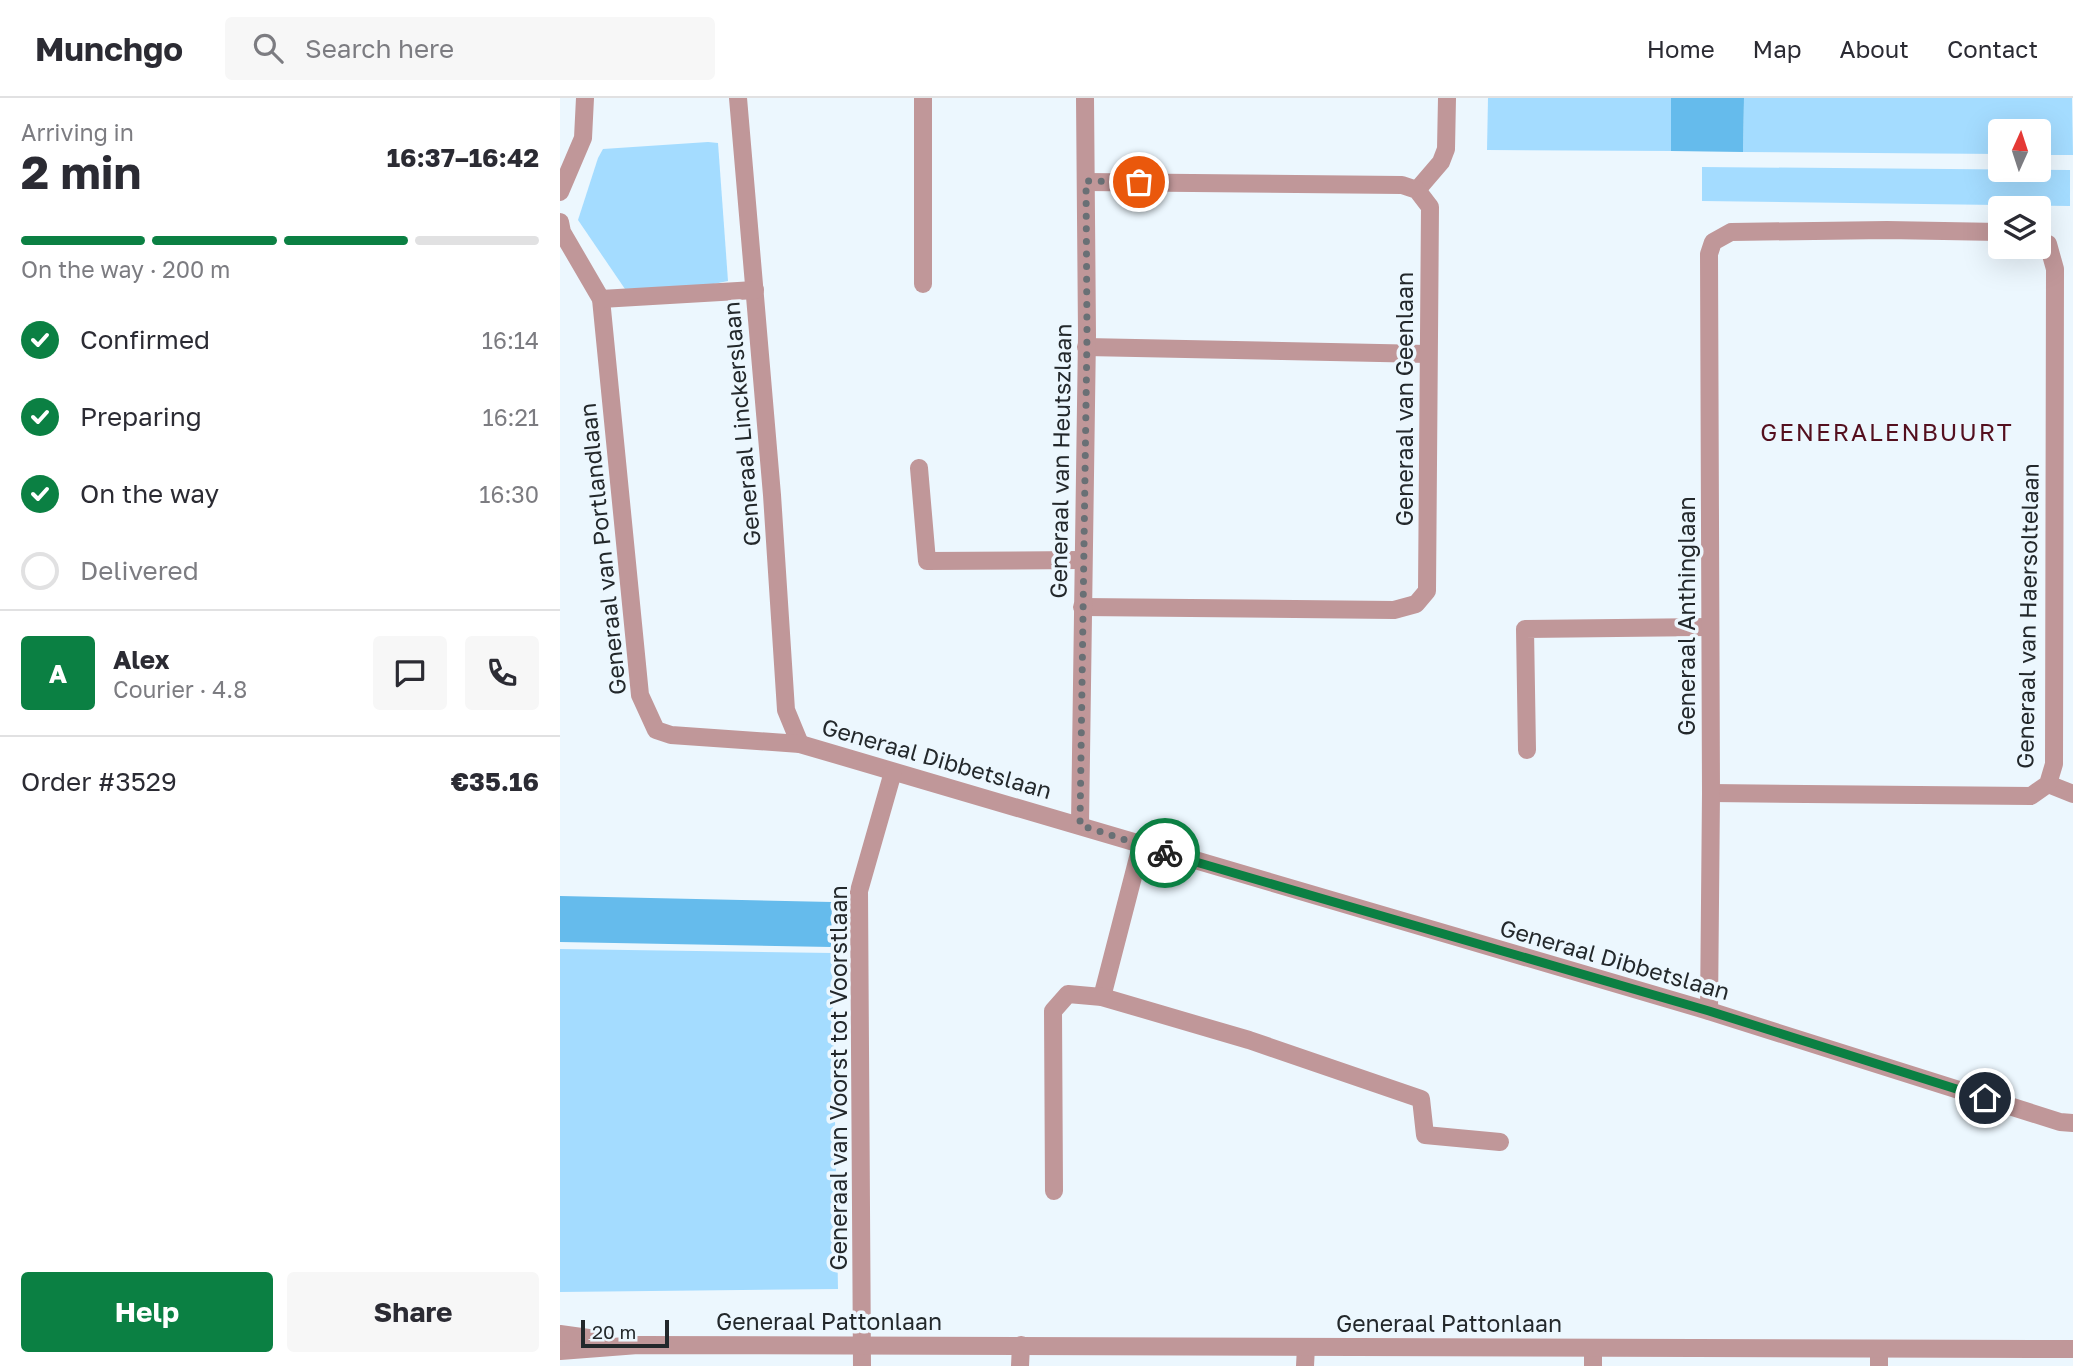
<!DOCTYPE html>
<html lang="en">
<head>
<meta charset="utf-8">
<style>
	body { margin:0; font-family:"Golos Text",sans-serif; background:#f7f7f7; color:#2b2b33; height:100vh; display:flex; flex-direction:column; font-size:26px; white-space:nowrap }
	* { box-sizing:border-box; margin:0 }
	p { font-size:23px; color:#7c7c81 }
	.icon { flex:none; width:38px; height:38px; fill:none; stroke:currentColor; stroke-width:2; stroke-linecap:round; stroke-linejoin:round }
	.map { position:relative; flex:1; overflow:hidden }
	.sheet { display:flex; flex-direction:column; background:#fff; width:560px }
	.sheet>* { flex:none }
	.needle { width:46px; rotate:3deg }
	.tools { position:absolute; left:1428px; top:21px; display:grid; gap:14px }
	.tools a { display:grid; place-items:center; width:63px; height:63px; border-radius:7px; background:#fff; box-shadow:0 7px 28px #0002; font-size:35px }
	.scale { position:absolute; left:21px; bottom:18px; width:88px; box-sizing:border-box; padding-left:7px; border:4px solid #23282b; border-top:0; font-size:19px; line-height:24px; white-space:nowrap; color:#23282b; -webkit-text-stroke:5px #ecf7fe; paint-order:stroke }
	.pin { position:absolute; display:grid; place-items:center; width:60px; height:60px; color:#fff; margin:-30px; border:4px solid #fff; border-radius:50%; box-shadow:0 2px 7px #0007 }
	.courier { position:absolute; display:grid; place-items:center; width:70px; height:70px; margin:-35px; border:5px solid #0b8043; border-radius:50%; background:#fff; color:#222; box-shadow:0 2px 9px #0007 }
	.summary em { font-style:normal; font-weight:700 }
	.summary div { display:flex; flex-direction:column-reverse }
	.summary { display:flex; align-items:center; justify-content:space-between; height:119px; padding:0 21px }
	h1 { font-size:46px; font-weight:700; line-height:52px }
	.bar { display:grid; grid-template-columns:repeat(4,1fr); gap:10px 7px; align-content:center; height:84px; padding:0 21px }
	.bar i { height:9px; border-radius:5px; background:#e1e1e2 }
	.bar .current { background:#0b8043 }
	.bar p { grid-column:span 4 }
	.line { display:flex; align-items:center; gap:18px; padding:0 21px; border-top:2px solid #e1e1e2 }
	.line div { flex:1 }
	.round { display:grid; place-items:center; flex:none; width:74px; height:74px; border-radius:7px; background:#f7f7f7 }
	ol { padding:0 21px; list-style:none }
	li { display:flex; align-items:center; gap:21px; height:77px }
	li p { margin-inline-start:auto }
	li .icon { padding:7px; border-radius:50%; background:#0b8043; color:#fff; stroke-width:4 }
	li:last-child { color:#7c7c81 }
	li i { width:38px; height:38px; border:4px solid #e1e1e2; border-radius:50% }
	.action { display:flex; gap:14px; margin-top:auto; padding:14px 21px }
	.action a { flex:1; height:80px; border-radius:7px; background:#0b8043; color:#fff; font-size:28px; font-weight:700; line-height:80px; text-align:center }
	.action a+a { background:#f7f7f7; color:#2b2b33 }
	header { display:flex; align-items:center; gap:42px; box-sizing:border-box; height:98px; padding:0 35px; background:#fff; border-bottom:2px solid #e1e1e2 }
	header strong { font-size:33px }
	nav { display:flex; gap:38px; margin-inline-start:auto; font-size:24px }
	.search { width:490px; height:63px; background:#f7f7f7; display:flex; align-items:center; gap:18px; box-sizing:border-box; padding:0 24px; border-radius:7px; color:#7c7c81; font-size:26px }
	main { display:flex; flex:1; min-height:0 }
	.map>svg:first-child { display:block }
</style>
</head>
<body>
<header>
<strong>Munchgo</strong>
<div class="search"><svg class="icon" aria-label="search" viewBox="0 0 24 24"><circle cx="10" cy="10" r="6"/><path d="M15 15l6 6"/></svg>Search here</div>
<nav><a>Home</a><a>Map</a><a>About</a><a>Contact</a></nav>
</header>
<main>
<section class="sheet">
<div class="summary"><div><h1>2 min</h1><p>Arriving in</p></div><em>16:37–16:42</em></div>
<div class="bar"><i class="current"></i><i class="current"></i><i class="current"></i><i></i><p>On the way · 200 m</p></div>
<ol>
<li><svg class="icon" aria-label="check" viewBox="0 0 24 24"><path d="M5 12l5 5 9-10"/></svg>Confirmed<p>16:14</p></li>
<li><svg class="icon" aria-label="check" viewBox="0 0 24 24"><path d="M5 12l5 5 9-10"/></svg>Preparing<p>16:21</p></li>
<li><svg class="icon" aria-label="check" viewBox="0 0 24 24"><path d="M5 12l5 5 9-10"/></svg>On the way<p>16:30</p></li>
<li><i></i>Delivered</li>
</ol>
<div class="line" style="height:126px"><b class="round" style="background:#0b8043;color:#fff">A</b><div><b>Alex</b><p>Courier · 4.8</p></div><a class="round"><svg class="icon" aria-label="chat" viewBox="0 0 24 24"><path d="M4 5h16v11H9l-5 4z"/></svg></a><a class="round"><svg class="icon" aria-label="phone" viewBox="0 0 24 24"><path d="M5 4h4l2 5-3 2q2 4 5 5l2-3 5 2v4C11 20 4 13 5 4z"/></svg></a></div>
<div class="line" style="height:91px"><div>Order #3529</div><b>€35.16</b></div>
<div class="action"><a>Help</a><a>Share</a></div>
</section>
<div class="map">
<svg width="1513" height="1268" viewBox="0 0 1513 1268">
	<rect width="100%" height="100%" fill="#ecf7fe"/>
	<g fill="#a4dcff">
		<polygon points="928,0 1111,0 1111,53 927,52"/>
		<polygon points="1184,0 1512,0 1513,57 1479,57 1479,33 1440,33 1440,56 1183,54"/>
		<polygon points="148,44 158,45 168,183 139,189 65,191 18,122 38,60 43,51"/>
		<polygon points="1142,69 1510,72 1510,108 1142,103"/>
		<polygon points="0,851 272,855 278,1191 0,1194"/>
	</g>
	<g fill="#65bbec">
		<polygon points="1111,0 1184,0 1183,54 1111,53"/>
		<polygon points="0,798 272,804 271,849 0,844"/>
	</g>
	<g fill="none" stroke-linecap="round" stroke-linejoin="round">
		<g stroke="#c09799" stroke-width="18">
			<polyline points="363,186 363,0"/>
			<polyline points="359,370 367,463 522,462"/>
			<polyline points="967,652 965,531 1149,529"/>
			<polyline points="1488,686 1513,696"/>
		</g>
		<polyline stroke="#c09799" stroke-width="18" points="526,249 868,256"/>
		<g stroke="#c09799" stroke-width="18">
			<polyline points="178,0 212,397 226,612 240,646"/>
			<polyline points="857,92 881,64 886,51 887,0"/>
			<polyline points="0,94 23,40 25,0"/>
			<polyline points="0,124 2,134 41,201 80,597 96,632 111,637 240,646 1149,913 1500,1024 1513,1025"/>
			<polyline points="41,201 195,192"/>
			<polyline points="522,509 834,512 856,506 867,493 870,109 857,92 842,87 526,84"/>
			<polyline points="1151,695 1471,698 1488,686 1494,666 1495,171 1488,146 1479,142"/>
			<polyline points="520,727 527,237 525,0"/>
			<polyline points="542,899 581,748"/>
			<polyline points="1149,913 1151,695 1149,156 1153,144 1171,134 1327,132 1440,134"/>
			<polyline points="494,1093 493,913 508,896 542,899 689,942 861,1001 865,1037 940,1044"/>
			<polyline points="302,1268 299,793 333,674"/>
			<polyline points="460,1268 461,1247"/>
			<polyline points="745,1268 746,1249"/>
			<polyline points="1033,1268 1033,1250"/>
			<polyline points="1319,1268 1319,1251"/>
		</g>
		<g stroke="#c09799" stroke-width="18">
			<polyline points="0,1236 43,1242"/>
			<polyline points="0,1253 78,1247 1513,1251"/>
		</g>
	</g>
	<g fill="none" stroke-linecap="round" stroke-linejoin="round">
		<polyline stroke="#697075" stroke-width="7" stroke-dasharray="0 12.6" points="579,84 526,83 527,237 520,727 605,755"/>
		<polyline stroke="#0b8043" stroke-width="9" points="605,755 1149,913 1425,1000"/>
	</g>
	<g text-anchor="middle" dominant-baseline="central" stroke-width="7" stroke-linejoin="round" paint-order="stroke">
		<g font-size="23" fill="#23282b" stroke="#ecf7fe">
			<text transform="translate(844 301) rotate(-90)">Generaal van Geenlaan</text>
			<text transform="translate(181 326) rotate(-95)">Generaal Linckerslaan</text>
			<text transform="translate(500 363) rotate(-89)">Generaal van Heutszlaan</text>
			<text transform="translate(42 451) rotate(-96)">Generaal van Portlandlaan</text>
			<text transform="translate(1126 518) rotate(-90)">Generaal Anthinglaan</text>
			<text transform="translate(1467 518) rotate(-89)">Generaal van Haersoltelaan</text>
			<text transform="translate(377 660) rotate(16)">Generaal Dibbetslaan</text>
			<text transform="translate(1055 861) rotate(16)">Generaal Dibbetslaan</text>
			<text transform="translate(278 980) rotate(-90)">Generaal van Voorst tot Voorstlaan</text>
			<text x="269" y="1223">Generaal Pattonlaan</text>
			<text x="889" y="1225">Generaal Pattonlaan</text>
		</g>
		<g font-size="24" letter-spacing="2" fill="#540f1e" stroke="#ecf7fe">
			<text x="1327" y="333">GENERALENBUURT</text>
		</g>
	</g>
</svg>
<div class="tools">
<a><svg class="needle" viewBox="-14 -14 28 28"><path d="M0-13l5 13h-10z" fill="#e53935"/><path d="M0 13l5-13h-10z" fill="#7c7c81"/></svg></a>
<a><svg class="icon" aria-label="layers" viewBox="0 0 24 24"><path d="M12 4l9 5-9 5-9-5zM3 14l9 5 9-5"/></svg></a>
</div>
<div class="scale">20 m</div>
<div class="pin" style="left:579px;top:84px;background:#ea580c"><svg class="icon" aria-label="bag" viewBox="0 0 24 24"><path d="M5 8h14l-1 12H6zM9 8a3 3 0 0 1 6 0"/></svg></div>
<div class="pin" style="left:1425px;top:1000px;background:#1f2937"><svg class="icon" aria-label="home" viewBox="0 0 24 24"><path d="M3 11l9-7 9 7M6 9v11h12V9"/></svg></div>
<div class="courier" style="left:605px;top:755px"><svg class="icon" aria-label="bike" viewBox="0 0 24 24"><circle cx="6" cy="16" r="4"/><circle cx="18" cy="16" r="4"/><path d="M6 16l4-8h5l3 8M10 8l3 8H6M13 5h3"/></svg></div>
</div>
</main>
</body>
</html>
